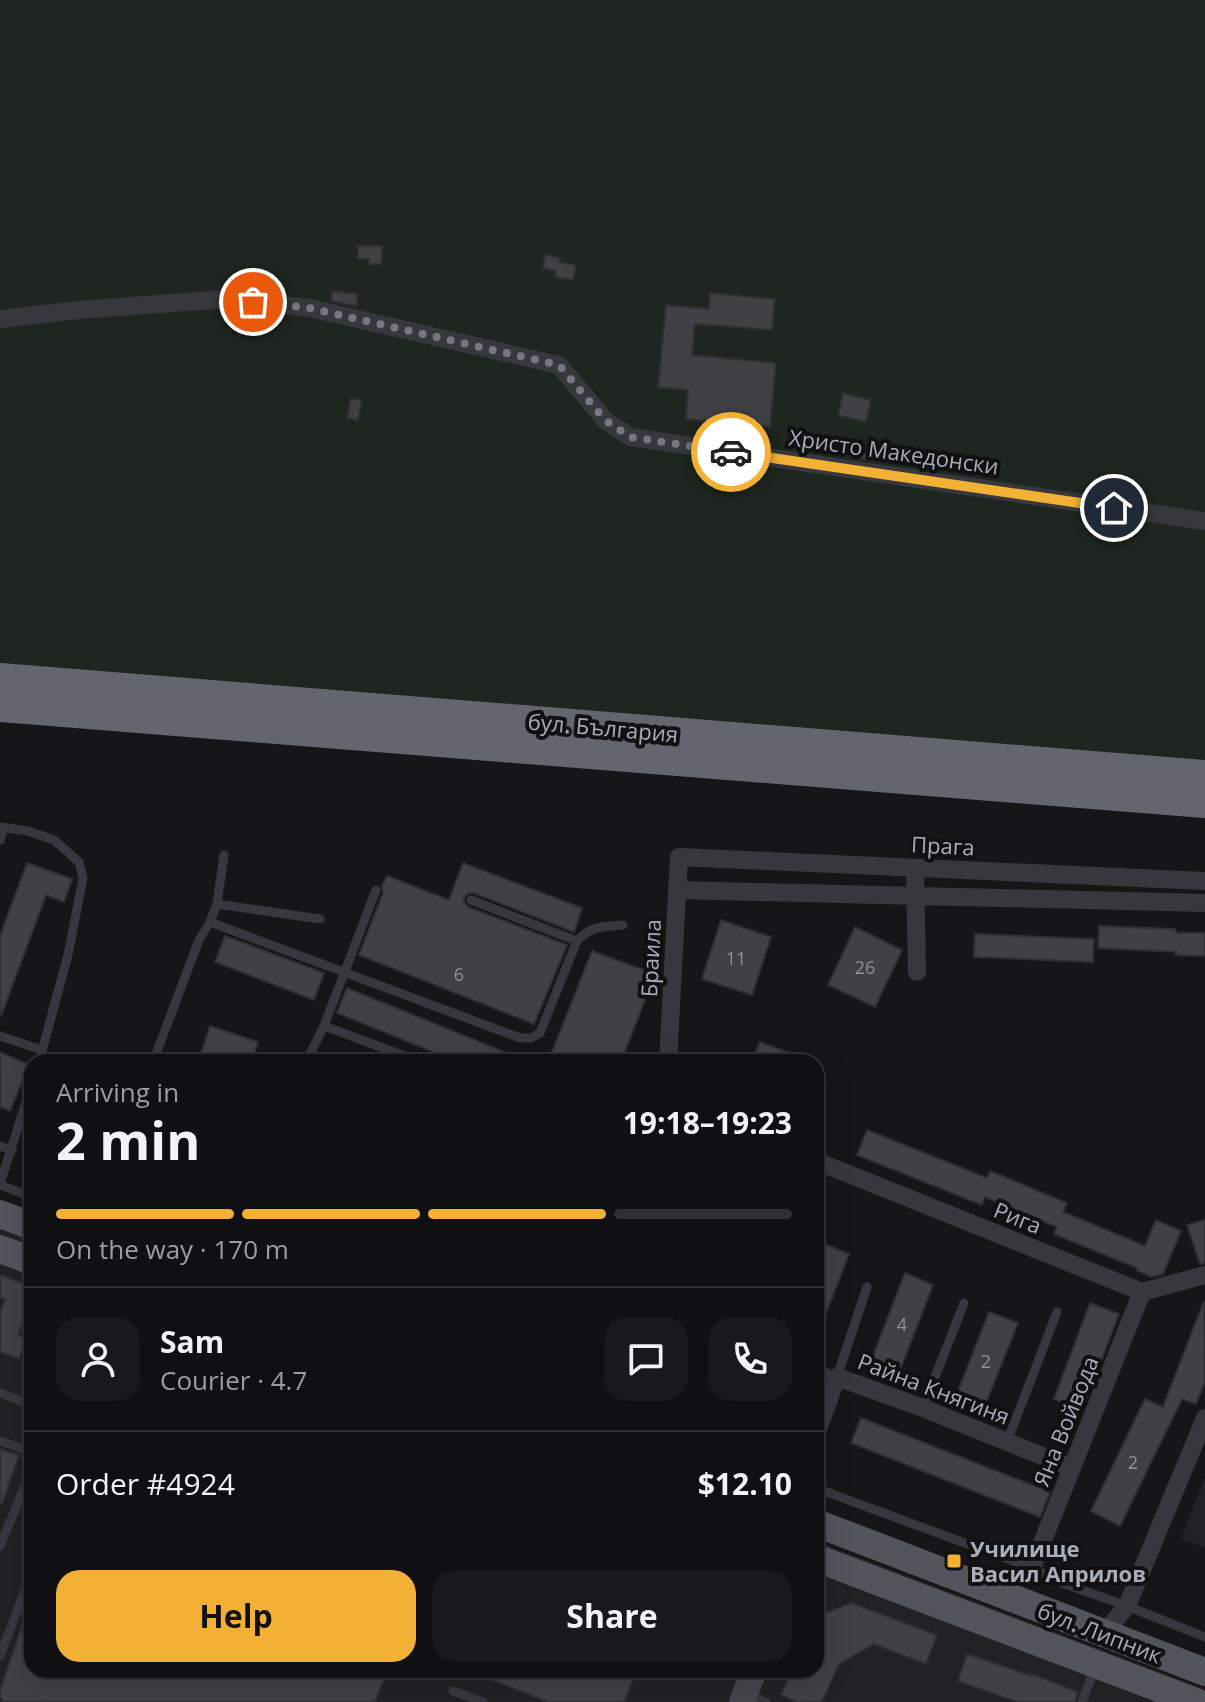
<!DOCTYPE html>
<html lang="en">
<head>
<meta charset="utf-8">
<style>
	body { margin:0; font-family:"Open Sans",sans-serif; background:#19191b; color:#f1f3f6; height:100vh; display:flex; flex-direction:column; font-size:30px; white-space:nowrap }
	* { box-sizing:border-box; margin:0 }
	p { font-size:26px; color:#9c9d9f }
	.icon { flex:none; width:44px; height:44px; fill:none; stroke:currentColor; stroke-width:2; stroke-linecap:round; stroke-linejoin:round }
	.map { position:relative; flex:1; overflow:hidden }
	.drawer { position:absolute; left:24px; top:1054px; width:800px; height:624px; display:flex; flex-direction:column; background:#101012; border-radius:24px; box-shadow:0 8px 32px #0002,0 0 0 2px #303032 }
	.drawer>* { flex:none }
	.pin { position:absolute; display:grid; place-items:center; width:68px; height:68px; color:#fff; margin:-34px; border:4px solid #fff; border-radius:50%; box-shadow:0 2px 8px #0007 }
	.courier { position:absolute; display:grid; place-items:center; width:80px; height:80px; margin:-40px; border:6px solid #f2b134; border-radius:50%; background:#fff; color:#222; box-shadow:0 2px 10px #0007 }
	.head em { font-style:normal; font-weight:700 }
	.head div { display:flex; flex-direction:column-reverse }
	.head { display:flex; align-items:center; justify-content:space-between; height:136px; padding:0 32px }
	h1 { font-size:52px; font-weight:700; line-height:60px }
	.bar { display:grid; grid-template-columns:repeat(4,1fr); gap:12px 8px; align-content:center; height:96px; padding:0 32px }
	.bar i { height:10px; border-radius:6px; background:#303032 }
	.bar .current { background:#f2b134 }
	.bar p { grid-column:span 4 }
	.line { display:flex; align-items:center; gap:20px; padding:0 32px; border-top:2px solid #303032 }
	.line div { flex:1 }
	.round { display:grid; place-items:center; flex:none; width:84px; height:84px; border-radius:24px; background:#19191b }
	.button { display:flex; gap:16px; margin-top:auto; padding:16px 32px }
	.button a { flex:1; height:92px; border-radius:24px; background:#f2b134; color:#111; font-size:32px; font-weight:700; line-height:92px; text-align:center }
	.button a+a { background:#19191b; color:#f1f3f6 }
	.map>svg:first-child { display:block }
</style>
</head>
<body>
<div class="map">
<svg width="1205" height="1702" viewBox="0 0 1205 1702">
	<rect width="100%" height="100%" fill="#161618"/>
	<g fill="#222225">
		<polygon points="0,1226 32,1239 32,1670 816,1670 816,1541 1205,1689 1205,1702 0,1702"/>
		<polygon points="1205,1478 1205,1548 1181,1539"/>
	</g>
	<polygon fill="#1e261f" points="0,0 1205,0 1205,760 0,671"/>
	<g fill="#404145" stroke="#303034" stroke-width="2">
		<polygon points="358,246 382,246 382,264 369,264 369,259 358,259"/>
		<polygon points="545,255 560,258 559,262 576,265 573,280 555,277 556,271 543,268"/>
		<polygon points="332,291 358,294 356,306 331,301"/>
		<polygon points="710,293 775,299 772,330 695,324 692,355 776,363 770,427 686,419 688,390 658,387 666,305 709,309"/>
		<polygon points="843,393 871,400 866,422 838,415"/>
		<polygon points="351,398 362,401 358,420 347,418"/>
		<polygon points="844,450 886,456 885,462 843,456"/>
		<polygon points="27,863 72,879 64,902 46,895 1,1016 0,1016 0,936"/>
		<polygon points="463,863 582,908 574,932 474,893 469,893 464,897 464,902 468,907 567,945 534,1024 359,955 383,893 382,886 387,876 449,900"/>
		<polygon points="721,920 771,937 752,995 702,979"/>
		<polygon points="1099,926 1175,929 1177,933 1205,933 1205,956 1175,955 1177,952 1098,948"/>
		<polygon points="855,927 902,950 875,1007 828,985"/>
		<polygon points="975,934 1094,939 1093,962 974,957"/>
		<polygon points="225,936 324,973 314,1000 215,962"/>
		<polygon points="592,951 655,974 621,1062 548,1062"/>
		<polygon points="347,988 529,1062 458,1062 337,1013"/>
		<polygon points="210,1026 258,1042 252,1062 198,1062"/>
		<polygon points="760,1042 811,1061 810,1062 752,1062"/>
		<polygon points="0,1052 29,1065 10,1111 0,1107"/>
		<polygon points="867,1130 987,1178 990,1171 1067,1203 1063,1212 1145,1246 1156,1220 1181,1231 1163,1274 1152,1277 1136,1270 1137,1268 1054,1234 1057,1227 985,1197 982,1205 857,1155"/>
		<polygon points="1205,1220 1205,1263 1200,1264 1187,1225"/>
		<polygon points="824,1244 849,1254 817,1337 816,1265"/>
		<polygon points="905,1273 933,1285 898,1375 870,1364"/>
		<polygon points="0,1275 32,1287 32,1308 28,1307 18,1335 26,1339 19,1359 0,1352 0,1313 5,1299 0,1297"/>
		<polygon points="1204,1301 1205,1381 1196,1404 1182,1399 1120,1526 1091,1511 1145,1399 1163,1407"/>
		<polygon points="1090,1303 1119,1314 1082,1410 1054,1399"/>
		<polygon points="989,1312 1018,1323 983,1410 955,1399"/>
		<polygon points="861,1418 1050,1492 1040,1517 851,1443"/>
		<polygon points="0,1449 19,1455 2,1504 0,1503"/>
		<polygon points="30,1602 32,1602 32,1670 366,1670 385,1677 375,1702 4,1702 0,1696 0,1690"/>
		<polygon points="851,1603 937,1635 926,1664 874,1644 839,1664 822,1702 796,1702 781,1695 792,1670 816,1670 816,1616"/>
		<polygon points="967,1654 1032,1676 1032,1674 1078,1692 1075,1702 1018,1702 958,1681"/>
		<polygon points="467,1670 637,1670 624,1702 548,1702"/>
	</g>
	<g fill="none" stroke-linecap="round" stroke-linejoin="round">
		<g stroke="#37383d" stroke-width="9">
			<polyline points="0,827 28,831 54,840 79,862 83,878 68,955 39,1062"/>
			<polyline points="0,840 4,828"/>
			<polyline points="471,900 577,941"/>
			<polyline points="217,904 320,919"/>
			<polyline points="210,922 217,904 224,855"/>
			<polyline points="324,1026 421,1062"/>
			<polyline points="0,1036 42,1050"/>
			<path d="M153,1062l46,-122 11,-18 310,116h11l9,-5 37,-92c15,-16 25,-14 46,-16"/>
			<polyline points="306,1062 324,1026 376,890"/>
			<polyline points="0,1146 12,1150"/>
			<polyline points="0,1184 32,1083"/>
			<polyline points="0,1185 32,1197"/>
			<polyline points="816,1368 837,1377 867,1287"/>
			<polyline points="0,1393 32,1405"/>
			<polyline points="923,1408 964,1303"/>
			<polyline points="0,1441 24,1449 29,1456 32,1465 25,1486 0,1546"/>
			<polyline points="1007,1442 1057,1312"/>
			<polyline points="816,1488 1032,1568 1062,1583 1127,1606 1205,1637"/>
			<polyline points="0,1656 32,1572"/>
			<polyline points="453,1691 483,1702"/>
			<polyline points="748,1696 766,1702"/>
			<polyline points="1082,1702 1095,1667"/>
		</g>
		<g stroke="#37383d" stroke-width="18">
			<polyline points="0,319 79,310 225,299 309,308 559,365 605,420 630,437 1205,521"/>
			<polyline points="915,868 917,972"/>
			<polyline points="677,890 1205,903"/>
			<polyline points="668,1062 679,857 1205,881"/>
			<polyline points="816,1161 1142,1292 1205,1275"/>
			<polyline points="816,1435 837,1377 923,1408 1072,1468"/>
			<polyline points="1032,1568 1142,1292"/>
			<polyline points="1104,1633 1127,1606 1205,1418"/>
		</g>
		<polyline stroke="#45474d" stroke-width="26" points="742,1702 754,1670"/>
		<g stroke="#53555c" stroke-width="28">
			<polyline points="0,1214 32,1226"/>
			<polyline points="0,1249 32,1261"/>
			<polyline points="816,1523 1205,1672"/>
			<polyline points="816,1558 1196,1702"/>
		</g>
		<g stroke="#63666e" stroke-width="32">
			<polyline points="0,679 1205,776"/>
			<polyline points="0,706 1205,802"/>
		</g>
	</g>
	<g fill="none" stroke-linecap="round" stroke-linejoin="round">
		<polyline stroke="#757880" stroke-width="8" stroke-dasharray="0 14.4" points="253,302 309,308 559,365 605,420 630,437 731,452"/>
		<polyline stroke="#f2b134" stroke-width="10" points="731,452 1114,508"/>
	</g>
	<rect fill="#f2b134" stroke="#111113" stroke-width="3" x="946" y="1553" width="16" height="16" rx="4"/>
	<g text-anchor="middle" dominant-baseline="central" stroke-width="8" stroke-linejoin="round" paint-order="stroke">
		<g font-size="18" fill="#8e929b">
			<text x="736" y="958">11</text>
			<text x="865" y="967">26</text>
			<text x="459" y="974">6</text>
			<text x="902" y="1324">4</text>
			<text x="986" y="1361">2</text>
			<text x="1133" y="1462">2</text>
		</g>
		<g font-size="22" fill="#a8adb8" stroke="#111113">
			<text transform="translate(894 451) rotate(8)">Христо Македонски</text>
			<text transform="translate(603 727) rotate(5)">бул. България</text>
			<text transform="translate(943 845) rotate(3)">Прага</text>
			<text transform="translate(650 958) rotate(-87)">Браила</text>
			<text transform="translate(1018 1217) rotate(22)">Рига</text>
			<text transform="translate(934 1388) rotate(21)">Райна Княгиня</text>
			<text transform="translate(1065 1421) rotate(-68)">Яна Войвода</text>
			<text transform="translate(1100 1632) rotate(21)">бул. Липник</text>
		</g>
		<g font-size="22" font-weight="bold" fill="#a8adb8" stroke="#111113" text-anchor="start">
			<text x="970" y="1548">Училище<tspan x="970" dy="25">Васил Априлов</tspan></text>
		</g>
	</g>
</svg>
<div class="pin" style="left:253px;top:302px;background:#ea580c"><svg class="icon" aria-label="bag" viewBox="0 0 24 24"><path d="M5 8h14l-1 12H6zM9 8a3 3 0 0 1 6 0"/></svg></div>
<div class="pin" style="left:1114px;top:508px;background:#1f2937"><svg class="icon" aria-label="home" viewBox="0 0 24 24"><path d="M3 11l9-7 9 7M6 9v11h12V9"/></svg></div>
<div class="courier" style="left:731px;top:452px"><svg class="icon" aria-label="car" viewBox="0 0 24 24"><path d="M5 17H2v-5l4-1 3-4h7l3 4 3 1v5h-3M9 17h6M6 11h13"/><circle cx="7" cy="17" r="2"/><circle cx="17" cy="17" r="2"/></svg></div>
<section class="drawer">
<div class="head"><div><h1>2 min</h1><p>Arriving in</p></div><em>19:18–19:23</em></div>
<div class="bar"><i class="current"></i><i class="current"></i><i class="current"></i><i></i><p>On the way · 170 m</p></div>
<div class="line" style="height:144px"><a class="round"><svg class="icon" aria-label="person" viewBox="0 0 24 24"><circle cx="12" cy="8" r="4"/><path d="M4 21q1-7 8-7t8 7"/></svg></a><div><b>Sam</b><p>Courier · 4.7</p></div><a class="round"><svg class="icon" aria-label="chat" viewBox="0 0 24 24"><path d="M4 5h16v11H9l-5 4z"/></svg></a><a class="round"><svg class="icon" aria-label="phone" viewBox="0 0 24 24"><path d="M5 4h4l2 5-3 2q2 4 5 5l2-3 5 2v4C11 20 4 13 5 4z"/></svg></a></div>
<div class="line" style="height:104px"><div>Order #4924</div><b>$12.10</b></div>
<div class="button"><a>Help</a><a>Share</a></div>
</section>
</div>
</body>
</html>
